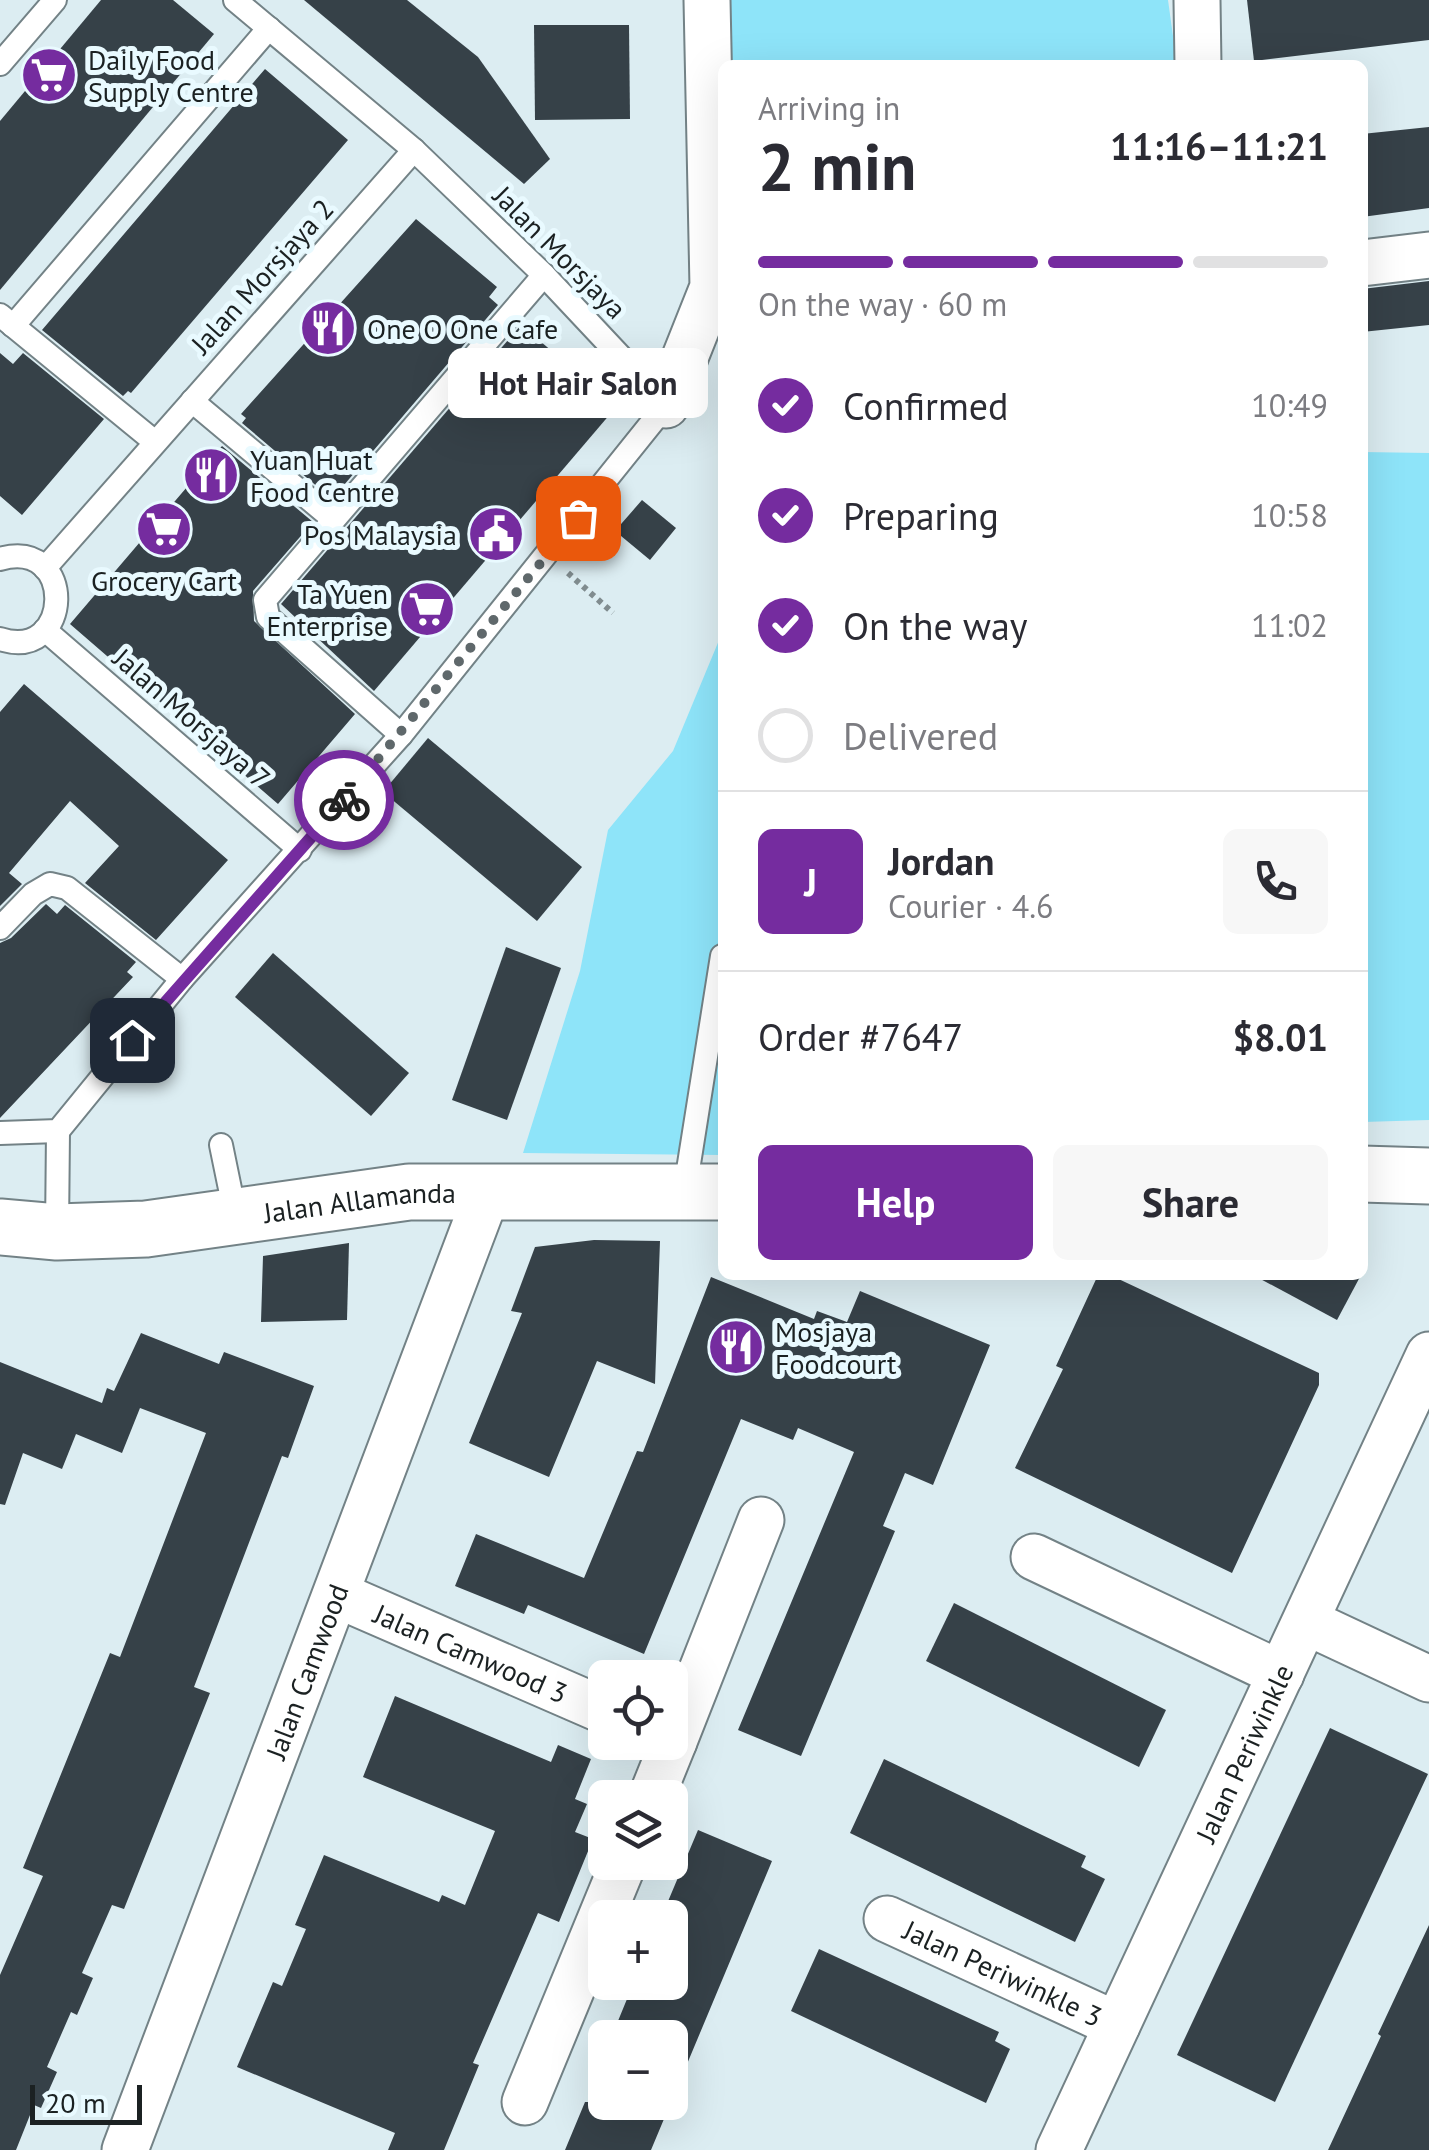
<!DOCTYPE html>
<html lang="en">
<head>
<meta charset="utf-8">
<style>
	body { margin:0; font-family:"PT Sans",sans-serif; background:#f7f7f7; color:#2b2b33; height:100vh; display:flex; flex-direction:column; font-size:38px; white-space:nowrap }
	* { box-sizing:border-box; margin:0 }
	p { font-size:32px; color:#7c7c81 }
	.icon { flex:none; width:55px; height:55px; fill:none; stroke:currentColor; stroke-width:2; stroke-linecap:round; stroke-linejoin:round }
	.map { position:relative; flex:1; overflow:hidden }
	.side { position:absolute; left:718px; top:60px; width:650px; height:1220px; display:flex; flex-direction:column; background:#fff; border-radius:15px; box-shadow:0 10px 40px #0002 }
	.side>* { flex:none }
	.controls { position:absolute; left:588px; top:1660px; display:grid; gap:20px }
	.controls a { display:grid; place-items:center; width:100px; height:100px; border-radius:15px; background:#fff; box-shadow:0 10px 40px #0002; font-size:50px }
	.scale { position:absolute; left:30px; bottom:25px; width:112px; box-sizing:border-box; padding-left:10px; border:5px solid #1b2122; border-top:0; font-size:28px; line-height:35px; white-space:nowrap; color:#1b2122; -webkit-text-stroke:8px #e9faff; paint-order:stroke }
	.pin { position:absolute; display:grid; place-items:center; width:85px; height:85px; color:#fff; margin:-42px; border-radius:20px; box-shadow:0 5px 15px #0006 }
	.courier { position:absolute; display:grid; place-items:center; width:100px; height:100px; margin:-50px; border:8px solid #752c9f; border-radius:50%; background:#fff; color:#222; box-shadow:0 2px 12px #0007 }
	.bubble { position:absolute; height:70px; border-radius:15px; background:#fff; box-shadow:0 10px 40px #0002; font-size:32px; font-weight:600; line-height:70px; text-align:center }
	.headline em { font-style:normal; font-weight:600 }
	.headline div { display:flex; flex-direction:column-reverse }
	.headline { display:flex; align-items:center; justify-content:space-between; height:170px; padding:0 40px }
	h1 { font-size:65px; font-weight:600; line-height:75px }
	.bar { display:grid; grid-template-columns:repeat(4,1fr); gap:15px 10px; align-content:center; height:120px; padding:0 40px }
	.bar i { height:12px; border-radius:8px; background:#e1e1e2 }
	.bar .on { background:#752c9f }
	.bar p { grid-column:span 4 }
	.line { display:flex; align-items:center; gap:25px; padding:0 40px; border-top:2px solid #e1e1e2 }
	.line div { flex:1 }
	.round { display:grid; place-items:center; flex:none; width:105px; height:105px; border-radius:15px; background:#f7f7f7 }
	ol { padding:0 40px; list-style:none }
	li { display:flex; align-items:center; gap:30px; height:110px }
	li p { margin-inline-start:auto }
	li .icon { padding:10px; border-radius:50%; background:#752c9f; color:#fff; stroke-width:4 }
	li:last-child { color:#7c7c81 }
	li i { width:55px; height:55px; border:5px solid #e1e1e2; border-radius:50% }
	.button { display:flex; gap:20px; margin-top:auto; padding:20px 40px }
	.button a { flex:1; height:115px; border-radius:15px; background:#752c9f; color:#fff; font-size:40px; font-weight:600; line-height:115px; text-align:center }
	.button a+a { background:#f7f7f7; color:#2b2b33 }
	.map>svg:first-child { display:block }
</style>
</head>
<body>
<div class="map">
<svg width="1429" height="2150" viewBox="0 0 1429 2150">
	<rect width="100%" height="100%" fill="#dcedf2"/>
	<g fill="#8ee4f9">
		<polygon points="724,0 1168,0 1177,65 725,65"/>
		<polygon points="1362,452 1429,453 1429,1120 1363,1122"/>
		<polygon points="722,633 722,1155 523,1153 580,971 608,830 673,751"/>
	</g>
	<g fill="#364148">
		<polygon points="101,0 173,0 214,34 0,290 0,121"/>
		<polygon points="304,0 407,0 478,57 550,159 524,184"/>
		<polygon points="1247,0 1429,0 1429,40 1254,61"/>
		<polygon points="534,25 629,25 630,119 535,120"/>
		<polygon points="265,69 348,140 131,393 128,391 123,396 42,330"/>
		<polygon points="1429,127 1429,208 1362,217 1362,134"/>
		<polygon points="416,219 497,287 489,297 498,305 332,499 242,423 246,418 241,414"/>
		<polygon points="1429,281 1429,325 1362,332 1362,289"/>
		<polygon points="521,325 617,406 374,691 281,604"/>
		<polygon points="0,353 13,364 23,353 104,419 22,515 0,496"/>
		<polygon points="222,446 313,522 253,591 254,621 355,714 278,804 70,624"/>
		<polygon points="642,500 676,528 650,560 615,531"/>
		<polygon points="24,684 228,860 156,940 85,883 119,846 70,801 9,873 22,884 0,906 0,712"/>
		<polygon points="428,738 582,867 537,921 383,792"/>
		<polygon points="46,904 57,914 65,905 136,962 127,972 133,977 0,1118 0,943 11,938"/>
		<polygon points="506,947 561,968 507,1120 452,1100"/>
		<polygon points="273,953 409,1073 371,1116 235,997"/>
		<polygon points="594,1240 660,1241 655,1384 597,1361 549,1477 469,1443 522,1313 511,1311 535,1247"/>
		<polygon points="349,1243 347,1320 261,1322 263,1256"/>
		<polygon points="1098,1275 1110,1275 1319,1373 1319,1385 1232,1573 1015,1468 1063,1369 1056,1366"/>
		<polygon points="1253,1275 1361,1275 1337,1320"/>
		<polygon points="711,1277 814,1319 817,1311 847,1322 860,1291 990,1345 933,1485 905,1473 883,1526 895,1531 801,1756 738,1730 854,1452 798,1428 793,1440 741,1419 644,1654 528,1605 524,1614 455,1586 476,1534 584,1578 637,1451 643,1452"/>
		<polygon points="141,1333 219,1364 224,1352 314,1386 288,1458 282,1456 194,1687 210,1693 124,1909 112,1905 82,1973 93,1978 77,2015 71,2012 47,2067 57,2072 41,2108 34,2105 16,2150 0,2150 0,1975 43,1876 23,1868 110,1653 120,1657 206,1433 140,1408 122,1453 76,1434 62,1469 23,1453 5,1505 0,1504 0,1362 102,1403 107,1388 114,1391"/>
		<polygon points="954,1603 1166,1710 1139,1767 926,1661"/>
		<polygon points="395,1696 551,1762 558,1745 591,1759 575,1799 587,1804 575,1832 593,1839 559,1922 538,1913 473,2063 479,2065 444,2150 388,2150 395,2133 237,2067 273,1982 282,1986 306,1929 295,1925 324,1855 439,1902 442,1895 465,1905 495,1831 363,1777"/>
		<polygon points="1330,1728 1428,1774 1275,2102 1177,2055"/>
		<polygon points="884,1759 1086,1856 1081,1867 1105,1879 1075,1942 850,1833"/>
		<polygon points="698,1830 772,1861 651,2150 565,2150 585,2102 670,2102 670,2038 611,2038 634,1982 670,1982 670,1918 661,1918"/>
		<polygon points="1429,1925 1429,2150 1328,2150 1381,2036 1378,2034"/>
		<polygon points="819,1949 999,2032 995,2041 1010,2049 986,2103 791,2011"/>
	</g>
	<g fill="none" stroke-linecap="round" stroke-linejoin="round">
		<g stroke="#738286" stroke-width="26">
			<g id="service">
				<polyline points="0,64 55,0"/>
				<polyline points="0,315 155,442"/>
				<polyline points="13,326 269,28"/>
				<polyline points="192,401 333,519"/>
				<path d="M0,559c77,-22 73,104 0,80"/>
				<polyline points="45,568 414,150"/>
				<polyline points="45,630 300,850"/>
				<polyline points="401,735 268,617 265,600 544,275"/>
				<polyline points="0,928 33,894 50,884 67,888 182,979"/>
				<polyline points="0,1133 58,1131 182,979 401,735 666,405 544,275 414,150 235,0"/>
				<polyline points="221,1145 236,1218"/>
				<polyline points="685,1189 722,956"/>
				<polyline points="57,1232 58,1131"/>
			</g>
		</g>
		<g stroke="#738286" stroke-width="49">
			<g id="minor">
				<polyline points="1197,0 1198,65"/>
				<polyline points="1362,263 1429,255"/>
				<polyline points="666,405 713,287 707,0"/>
				<polyline points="1034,1557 1281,1674"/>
				<path id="s1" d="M338,1595l267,116"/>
				<polyline points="1307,1622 1429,1679"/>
				<polyline points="674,1741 761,1520"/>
				<polyline points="651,1798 674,1741 670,1739"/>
				<path id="s2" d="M887,1919l230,106"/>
				<polyline points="525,2102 624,1862"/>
				<path id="s3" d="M125,2150l363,-959"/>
				<path id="s4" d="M1059,2150l370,-795"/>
			</g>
		</g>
		<g stroke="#738286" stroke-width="59">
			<g id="tertiary">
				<polyline points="1362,1174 1429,1176"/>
				<path id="s5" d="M0,1227l57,5 89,-3 263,-37h313"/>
			</g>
		</g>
		<polyline stroke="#808c8f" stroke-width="6" stroke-dasharray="5 5" stroke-linecap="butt" points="568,573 613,613"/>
		<use href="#service" stroke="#fff" stroke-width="22"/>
		<use href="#minor" stroke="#fff" stroke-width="45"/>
		<use href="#tertiary" stroke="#fff" stroke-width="55"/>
	</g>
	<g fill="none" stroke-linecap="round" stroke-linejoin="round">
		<polyline stroke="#5f686b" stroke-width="10" stroke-dasharray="0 18" points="344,800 578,518"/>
		<polyline stroke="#752c9f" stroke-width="12" points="132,1040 344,800"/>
	</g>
	<defs>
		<g id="supermarket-disc" transform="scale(2.875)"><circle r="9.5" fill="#752c9f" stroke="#e9faff"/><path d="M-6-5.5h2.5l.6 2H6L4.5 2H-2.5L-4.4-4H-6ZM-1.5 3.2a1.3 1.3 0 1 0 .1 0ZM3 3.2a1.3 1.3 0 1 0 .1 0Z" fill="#fff"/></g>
		<g id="restaurant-disc" transform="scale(2.875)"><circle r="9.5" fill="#752c9f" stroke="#e9faff"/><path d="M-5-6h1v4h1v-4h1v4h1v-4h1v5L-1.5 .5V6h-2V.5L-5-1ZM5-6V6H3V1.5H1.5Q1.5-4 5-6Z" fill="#fff"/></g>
		<g id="civic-disc" transform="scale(2.875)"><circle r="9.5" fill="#752c9f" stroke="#e9faff"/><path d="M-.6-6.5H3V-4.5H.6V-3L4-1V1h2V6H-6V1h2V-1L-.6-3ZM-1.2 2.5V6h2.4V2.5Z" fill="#fff"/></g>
	</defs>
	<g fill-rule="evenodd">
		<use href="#supermarket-disc" x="49" y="75"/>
		<use href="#restaurant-disc" x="328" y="328"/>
		<use href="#restaurant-disc" x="211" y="475"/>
		<use href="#supermarket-disc" x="164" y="529"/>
		<use href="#civic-disc" x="496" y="534"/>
		<use href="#supermarket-disc" x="427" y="609"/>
		<use href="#restaurant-disc" x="736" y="1347"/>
	</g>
	<g text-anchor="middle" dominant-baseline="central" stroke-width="10" stroke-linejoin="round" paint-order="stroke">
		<g font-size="28" fill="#1b2122" stroke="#e9faff" text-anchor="start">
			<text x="88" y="59">Daily Food<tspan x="88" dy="32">Supply Centre</tspan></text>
			<text x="367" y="328">One O One Cafe</text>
			<text x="250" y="459">Yuan Huat<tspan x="250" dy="32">Food Centre</tspan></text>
			<text x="457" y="534" text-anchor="end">Pos Malaysia</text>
			<text x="164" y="580" text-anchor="middle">Grocery Cart</text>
			<text x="388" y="593" text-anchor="end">Ta Yuen<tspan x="388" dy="32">Enterprise</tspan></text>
			<text x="775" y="1331">Mosjaya<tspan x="775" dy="32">Foodcourt</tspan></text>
		</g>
		<g font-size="28" fill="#1b2122" stroke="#e9faff">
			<text transform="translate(560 252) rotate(45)">Jalan Morsjaya</text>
			<text transform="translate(262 276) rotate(-48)">Jalan Morsjaya 2</text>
			<text transform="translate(192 718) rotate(41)">Jalan Morsjaya 7</text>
			<text stroke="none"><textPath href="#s5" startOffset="362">Jalan Allamanda</textPath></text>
			<text stroke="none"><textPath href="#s1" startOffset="145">Jalan Camwood 3</textPath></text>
			<text stroke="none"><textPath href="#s3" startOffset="512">Jalan Camwood</textPath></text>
			<text stroke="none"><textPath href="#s4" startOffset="438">Jalan Periwinkle</textPath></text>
			<text stroke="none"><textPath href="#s2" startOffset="128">Jalan Periwinkle 3</textPath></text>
		</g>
	</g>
</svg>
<div class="controls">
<a><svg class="icon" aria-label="locate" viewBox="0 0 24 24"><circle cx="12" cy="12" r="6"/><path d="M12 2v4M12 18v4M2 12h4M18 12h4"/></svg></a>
<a><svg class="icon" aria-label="layers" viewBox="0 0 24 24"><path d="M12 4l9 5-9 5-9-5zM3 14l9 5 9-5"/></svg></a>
<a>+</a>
<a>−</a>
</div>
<div class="scale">20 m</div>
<div class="pin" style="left:578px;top:518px;background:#ea580c"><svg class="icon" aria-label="bag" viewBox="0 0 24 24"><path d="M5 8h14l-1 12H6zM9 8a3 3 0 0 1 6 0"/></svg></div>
<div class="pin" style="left:132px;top:1040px;background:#1f2937"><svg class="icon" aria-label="home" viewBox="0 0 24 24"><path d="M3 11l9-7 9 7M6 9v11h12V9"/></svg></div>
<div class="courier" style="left:344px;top:800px"><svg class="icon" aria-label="bike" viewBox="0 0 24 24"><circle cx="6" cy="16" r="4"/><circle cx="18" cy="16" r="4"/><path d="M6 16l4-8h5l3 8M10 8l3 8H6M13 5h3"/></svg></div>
<div class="bubble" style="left:448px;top:348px;width:260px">Hot Hair Salon</div>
<section class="side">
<div class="headline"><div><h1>2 min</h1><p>Arriving in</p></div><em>11:16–11:21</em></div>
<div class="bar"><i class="on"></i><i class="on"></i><i class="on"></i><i></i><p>On the way · 60 m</p></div>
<ol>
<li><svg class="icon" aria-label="check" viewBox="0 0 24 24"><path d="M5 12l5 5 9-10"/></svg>Confirmed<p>10:49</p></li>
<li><svg class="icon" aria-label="check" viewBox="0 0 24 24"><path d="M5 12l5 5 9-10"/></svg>Preparing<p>10:58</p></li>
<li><svg class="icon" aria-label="check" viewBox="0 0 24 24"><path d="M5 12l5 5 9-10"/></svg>On the way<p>11:02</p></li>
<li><i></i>Delivered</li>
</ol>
<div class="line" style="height:180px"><b class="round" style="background:#752c9f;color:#fff">J</b><div><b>Jordan</b><p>Courier · 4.6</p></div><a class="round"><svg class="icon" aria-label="phone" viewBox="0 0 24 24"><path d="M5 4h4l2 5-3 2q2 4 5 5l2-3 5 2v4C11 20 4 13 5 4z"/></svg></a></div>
<div class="line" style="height:130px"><div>Order #7647</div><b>$8.01</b></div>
<div class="button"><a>Help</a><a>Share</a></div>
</section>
</div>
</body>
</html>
